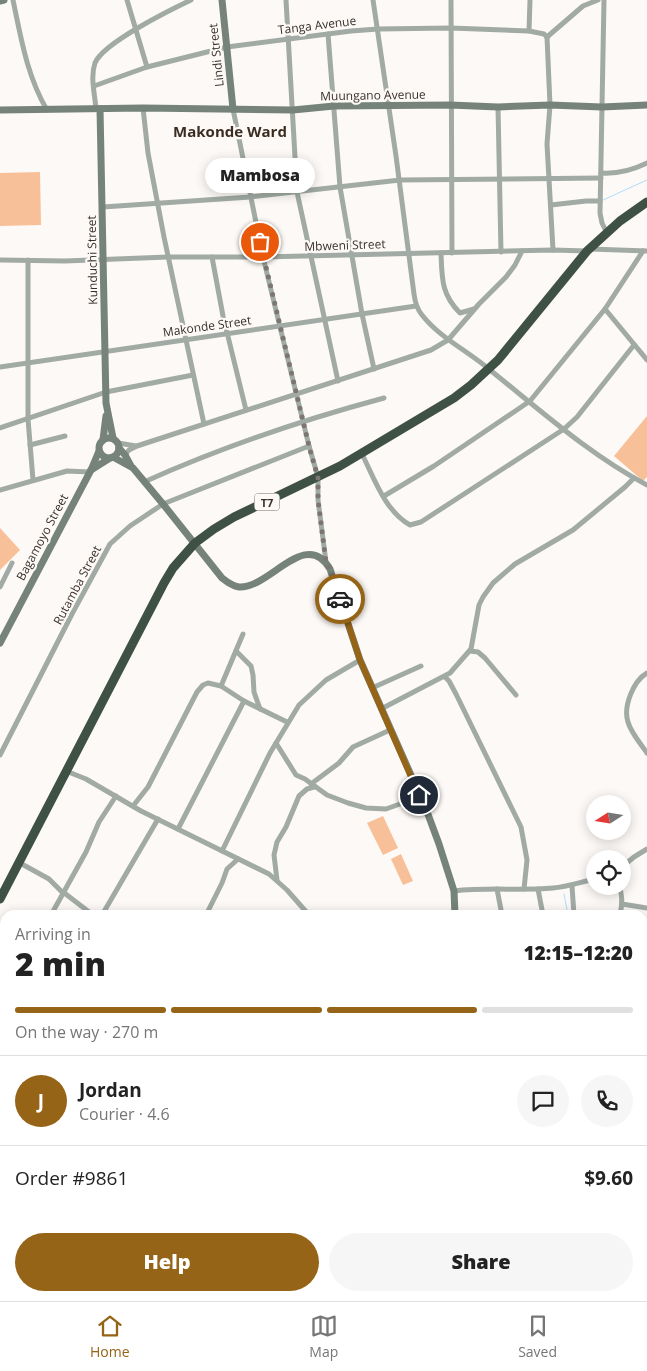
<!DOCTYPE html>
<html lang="en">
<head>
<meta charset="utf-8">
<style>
	body { margin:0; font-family:"Open Sans",sans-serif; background:#f6f6f6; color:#222; height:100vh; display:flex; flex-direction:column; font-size:19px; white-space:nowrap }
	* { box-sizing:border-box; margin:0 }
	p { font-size:16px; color:#767676 }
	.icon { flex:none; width:28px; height:28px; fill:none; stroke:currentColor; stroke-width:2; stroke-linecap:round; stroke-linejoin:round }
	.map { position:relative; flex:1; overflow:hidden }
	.side { position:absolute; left:0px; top:910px; width:648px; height:391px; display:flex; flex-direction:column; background:#fff; border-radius:15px 15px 0 0; box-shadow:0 2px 12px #0003 }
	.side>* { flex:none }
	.needle { width:32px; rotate:258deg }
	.fabs { position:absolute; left:586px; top:795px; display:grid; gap:10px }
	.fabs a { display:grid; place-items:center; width:45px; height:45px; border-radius:50%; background:#fff; box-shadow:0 2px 12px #0003; font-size:25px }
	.pin { position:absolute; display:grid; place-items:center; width:42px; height:42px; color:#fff; margin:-21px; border:2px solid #fff; border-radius:50%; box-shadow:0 1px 5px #0007 }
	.courier { position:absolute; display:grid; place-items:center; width:50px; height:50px; margin:-25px; border:4px solid #966417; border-radius:50%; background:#fff; color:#222; box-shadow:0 1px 6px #0007 }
	.bubble { position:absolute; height:35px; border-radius:18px; background:#fff; box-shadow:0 2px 12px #0003; font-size:16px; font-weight:800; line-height:35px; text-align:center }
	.overview em { font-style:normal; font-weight:800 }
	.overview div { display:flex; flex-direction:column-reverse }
	.overview { display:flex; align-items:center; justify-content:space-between; height:85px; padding:0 15px }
	h1 { font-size:32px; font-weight:800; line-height:38px }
	.bar { display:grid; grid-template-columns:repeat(4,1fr); gap:8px 5px; align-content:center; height:60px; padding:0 15px }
	.bar i { height:6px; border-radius:4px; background:#e0e0e0 }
	.bar .active { background:#966417 }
	.bar p { grid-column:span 4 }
	.line { display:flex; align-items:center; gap:12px; padding:0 15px; border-top:1px solid #e0e0e0 }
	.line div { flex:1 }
	.round { display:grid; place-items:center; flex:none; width:52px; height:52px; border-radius:26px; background:#f6f6f6 }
	.button { display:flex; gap:10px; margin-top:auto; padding:10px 15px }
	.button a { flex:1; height:58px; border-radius:30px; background:#966417; color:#fff; font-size:20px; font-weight:800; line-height:58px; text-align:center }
	.button a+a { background:#f6f6f6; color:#222 }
	.tab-bar { display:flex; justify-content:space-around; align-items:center; height:70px; border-top:1px solid #e0e0e0; background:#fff; font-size:14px; color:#767676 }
	.tab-bar a { display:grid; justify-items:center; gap:2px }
	.tab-bar .active { color:#966417 }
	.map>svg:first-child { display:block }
</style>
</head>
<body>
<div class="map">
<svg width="647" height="1301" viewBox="0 0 647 1301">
	<rect width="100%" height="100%" fill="#fdf9f6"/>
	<g fill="#f8c098">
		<polygon points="40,172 41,225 0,226 0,173"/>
		<polygon points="647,416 647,477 643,481 614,456"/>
		<polygon points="0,528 20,550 0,570"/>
		<polygon points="383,816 398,848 383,855 367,823"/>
		<polygon points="401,854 413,881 403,885 391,859"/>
		<polygon points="224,1296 292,1296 297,1301 220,1301"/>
	</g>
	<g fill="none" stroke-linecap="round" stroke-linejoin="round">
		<g stroke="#acddfe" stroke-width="1">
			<polyline points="603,200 647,180"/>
			<polyline points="564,894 568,915"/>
			<polyline points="642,1203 646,1205"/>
		</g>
		<g stroke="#a1aaa4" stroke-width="5">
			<path d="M13,0c8,38 14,76 34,110"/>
			<polyline points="127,0 147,67"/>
			<polyline points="286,0 297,192 338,381"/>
			<path d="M373,0l23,156 18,138c1,8 3,15 8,21 18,23 46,36 68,55 50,40 100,85 157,115"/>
			<polyline points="451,0 452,253"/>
			<polyline points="604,0 600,213 602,223 607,233"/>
			<polyline points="529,31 530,0"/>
			<polyline points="328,34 340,187 362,314 374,369"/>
			<polyline points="547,37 550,105 547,144 553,250"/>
			<polyline points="547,37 583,6 598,0"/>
			<polyline points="94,86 147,67 227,47 351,31 378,29 451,28 529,31 544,34 547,37"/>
			<polyline points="498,107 501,252"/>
			<polyline points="143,108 148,153 164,237 204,424"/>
			<path d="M96,109c-1,-14 -6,-32 -1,-46 8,-20 75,-53 96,-63"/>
			<polyline points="233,109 263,257 309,446 318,477 318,500 326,562"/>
			<path d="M601,173c16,1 32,-3 46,-10"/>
			<polyline points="551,205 586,201 600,201"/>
			<polyline points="103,207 250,197 400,180 601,178"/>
			<polyline points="590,249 647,251"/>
			<path d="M441,253c1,25 0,41 19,60l14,-4"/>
			<polyline points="212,257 223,316 246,410"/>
			<polyline points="0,260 65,261 168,257 263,257 553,250 587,251"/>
			<polyline points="28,260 28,419 33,480"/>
			<polyline points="605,309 647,360"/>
			<polyline points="0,367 416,306"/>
			<polyline points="0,428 106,392 193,375"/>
			<polyline points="118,443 136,446"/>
			<polyline points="30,445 65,436"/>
			<path d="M362,454c12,24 23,57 48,71l11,-3 143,-93 13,-12 57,-72"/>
			<polyline points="125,455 129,450 137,446 431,350 448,340 479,304 506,277 515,265 522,251"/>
			<path d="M144,482c78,-35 158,-62 240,-84"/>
			<polyline points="0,490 67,471 90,472"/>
			<polyline points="384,496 434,466 530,401 605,309 643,251"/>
			<polyline points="0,587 12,563"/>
			<polyline points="236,651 251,666 253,675 254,692 260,709"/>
			<polyline points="470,651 478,652 485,658 516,695"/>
			<path d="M647,673c-14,8 -24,34 -19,49 3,11 13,22 19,31"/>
			<polyline points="445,677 449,681 456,694 521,827 527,860 524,889"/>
			<polyline points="221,686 243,634"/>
			<polyline points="372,688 421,666"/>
			<polyline points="381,709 450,673 471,649 479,605 483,597 493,583 515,564 573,530 625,487 634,478"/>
			<polyline points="276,743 296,775 305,779 327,795 348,803 366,808 386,809 411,800 419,795"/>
			<polyline points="0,755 73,612 110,544 130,526 163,504 309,446"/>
			<polyline points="66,771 86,779 141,811 269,874 287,890 309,915"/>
			<polyline points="311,784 339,763 353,747 390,730"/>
			<polyline points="133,806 148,787 197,692 203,685 208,683 221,686 244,701 287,722"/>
			<polyline points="178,829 244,701"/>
			<polyline points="222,851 270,753 299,705 326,680 360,660"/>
			<polyline points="20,863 49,879 63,893"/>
			<polyline points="622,867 634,857 647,849"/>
			<polyline points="277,880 274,855 277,842 286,827 299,796 307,789 314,787"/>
			<polyline points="572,886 574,915"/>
			<path d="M619,886c4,9 3,20 1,29"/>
			<polyline points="497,889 502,915"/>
			<polyline points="538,889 543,915"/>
			<path d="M454,891c33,-4 66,0 99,-3 14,-1 28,-6 42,-9"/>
			<polyline points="63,892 93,915"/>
			<polyline points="622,904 647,908"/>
			<polyline points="51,915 86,852 99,822 116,796"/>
			<polyline points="102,915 158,819"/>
			<polyline points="206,915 222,883 227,869 238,859"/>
			<polyline points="0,986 5,990"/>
			<polyline points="0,1064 5,1062"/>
			<polyline points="642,1122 647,1121"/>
			<polyline points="642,1169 647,1174"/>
			<polyline points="642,1218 647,1214"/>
			<polyline points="132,1296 136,1301"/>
			<polyline points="443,1296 447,1301"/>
			<polyline points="17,1301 21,1296"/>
			<polyline points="93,1301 98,1296"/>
			<polyline points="168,1301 172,1296"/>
		</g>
		<g stroke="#76837b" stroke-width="7">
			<polyline points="222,0 233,109"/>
			<polyline points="0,1 4,0"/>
			<polyline points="100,109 106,403 113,438"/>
			<polyline points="0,110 143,108 293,110 334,106 450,105 498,107 550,105 602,107 647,105"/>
			<circle cx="109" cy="448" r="10"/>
			<polyline points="103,440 106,416"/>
			<polyline points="119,448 125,455 131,466"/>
			<path d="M113,457l20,11 30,36 59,74c5,4 10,8 17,9 30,2 67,-60 91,-18l30,91 66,149 13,35 15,47 1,24"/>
			<polyline points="91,470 110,458"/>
			<polyline points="0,643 91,470 99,451"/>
			<polyline points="607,1296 611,1301"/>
		</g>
		<polyline stroke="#3f5145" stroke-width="9" points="0,899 164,583 173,568 195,543 214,529 234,517 340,466 454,398 471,385 498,360 587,251 620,221 647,202"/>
	</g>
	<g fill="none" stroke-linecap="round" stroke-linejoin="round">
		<polyline stroke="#7c7671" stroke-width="5" stroke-dasharray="0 9" points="260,242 309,446 318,478 318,500 326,562 330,569 340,599"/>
		<polyline stroke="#966417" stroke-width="6" points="340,599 360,660 419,795"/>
	</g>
	<g text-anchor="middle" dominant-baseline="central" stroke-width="4.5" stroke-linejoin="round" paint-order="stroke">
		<rect fill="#fdf9f6" stroke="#726c67" stroke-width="1" x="254.5" y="493.5" width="25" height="17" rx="4"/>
		<g font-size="11" font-weight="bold" fill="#372f2a">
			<text x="267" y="502">T7</text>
		</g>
		<g font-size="12" fill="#372f2a" stroke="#fdf9f6">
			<text transform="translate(317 25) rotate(-7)">Tanga Avenue</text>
			<text transform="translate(216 55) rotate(-96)">Lindi Street</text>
			<text transform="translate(373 95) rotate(-1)">Muungano Avenue</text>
			<text transform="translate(345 245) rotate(-2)">Mbweni Street</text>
			<text transform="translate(92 260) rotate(-91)">Kunduchi Street</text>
			<text transform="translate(207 326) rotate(-8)">Makonde Street</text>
			<text transform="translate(42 537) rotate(-62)">Bagamoyo Street</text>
			<text transform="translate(77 585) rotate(-62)">Rutamba Street</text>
		</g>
		<g font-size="15" font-weight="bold" fill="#3c2d22" stroke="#fdf9f6">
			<text x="230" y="131">Makonde Ward</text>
		</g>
	</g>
</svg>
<div class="fabs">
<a><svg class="needle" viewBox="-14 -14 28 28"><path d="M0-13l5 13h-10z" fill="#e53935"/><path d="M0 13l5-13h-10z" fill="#767676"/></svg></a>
<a><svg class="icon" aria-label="locate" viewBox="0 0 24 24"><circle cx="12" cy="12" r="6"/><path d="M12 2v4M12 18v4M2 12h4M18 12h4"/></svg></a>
</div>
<div class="pin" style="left:260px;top:242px;background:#ea580c"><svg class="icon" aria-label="bag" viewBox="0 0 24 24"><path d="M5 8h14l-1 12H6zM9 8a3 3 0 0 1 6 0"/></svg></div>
<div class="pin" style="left:419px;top:795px;background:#1f2937"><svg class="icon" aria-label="home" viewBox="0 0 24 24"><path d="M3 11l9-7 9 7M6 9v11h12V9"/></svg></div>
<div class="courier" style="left:340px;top:599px"><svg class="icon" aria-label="car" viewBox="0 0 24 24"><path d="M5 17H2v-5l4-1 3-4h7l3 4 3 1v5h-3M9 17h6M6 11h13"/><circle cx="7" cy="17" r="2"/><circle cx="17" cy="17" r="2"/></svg></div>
<div class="bubble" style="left:205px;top:158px;width:110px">Mambosa</div>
<section class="side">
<div class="overview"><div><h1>2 min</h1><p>Arriving in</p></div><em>12:15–12:20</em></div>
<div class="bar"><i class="active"></i><i class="active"></i><i class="active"></i><i></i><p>On the way · 270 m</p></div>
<div class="line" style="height:90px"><b class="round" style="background:#966417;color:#fff">J</b><div><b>Jordan</b><p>Courier · 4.6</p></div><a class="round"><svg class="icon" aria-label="chat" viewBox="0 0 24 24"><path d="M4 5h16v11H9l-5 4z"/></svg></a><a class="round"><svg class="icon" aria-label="phone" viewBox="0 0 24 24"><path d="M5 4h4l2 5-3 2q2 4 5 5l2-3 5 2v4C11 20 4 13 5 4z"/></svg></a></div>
<div class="line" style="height:65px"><div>Order #9861</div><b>$9.60</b></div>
<div class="button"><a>Help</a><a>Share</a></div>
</section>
</div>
<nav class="tab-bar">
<a class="active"><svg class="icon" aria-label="home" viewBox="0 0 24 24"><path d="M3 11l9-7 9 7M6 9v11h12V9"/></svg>Home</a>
<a><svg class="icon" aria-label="map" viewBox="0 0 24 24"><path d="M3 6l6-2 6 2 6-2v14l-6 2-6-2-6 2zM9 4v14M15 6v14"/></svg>Map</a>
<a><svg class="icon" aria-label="saved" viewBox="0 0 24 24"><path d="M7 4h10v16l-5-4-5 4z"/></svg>Saved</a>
</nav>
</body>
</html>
